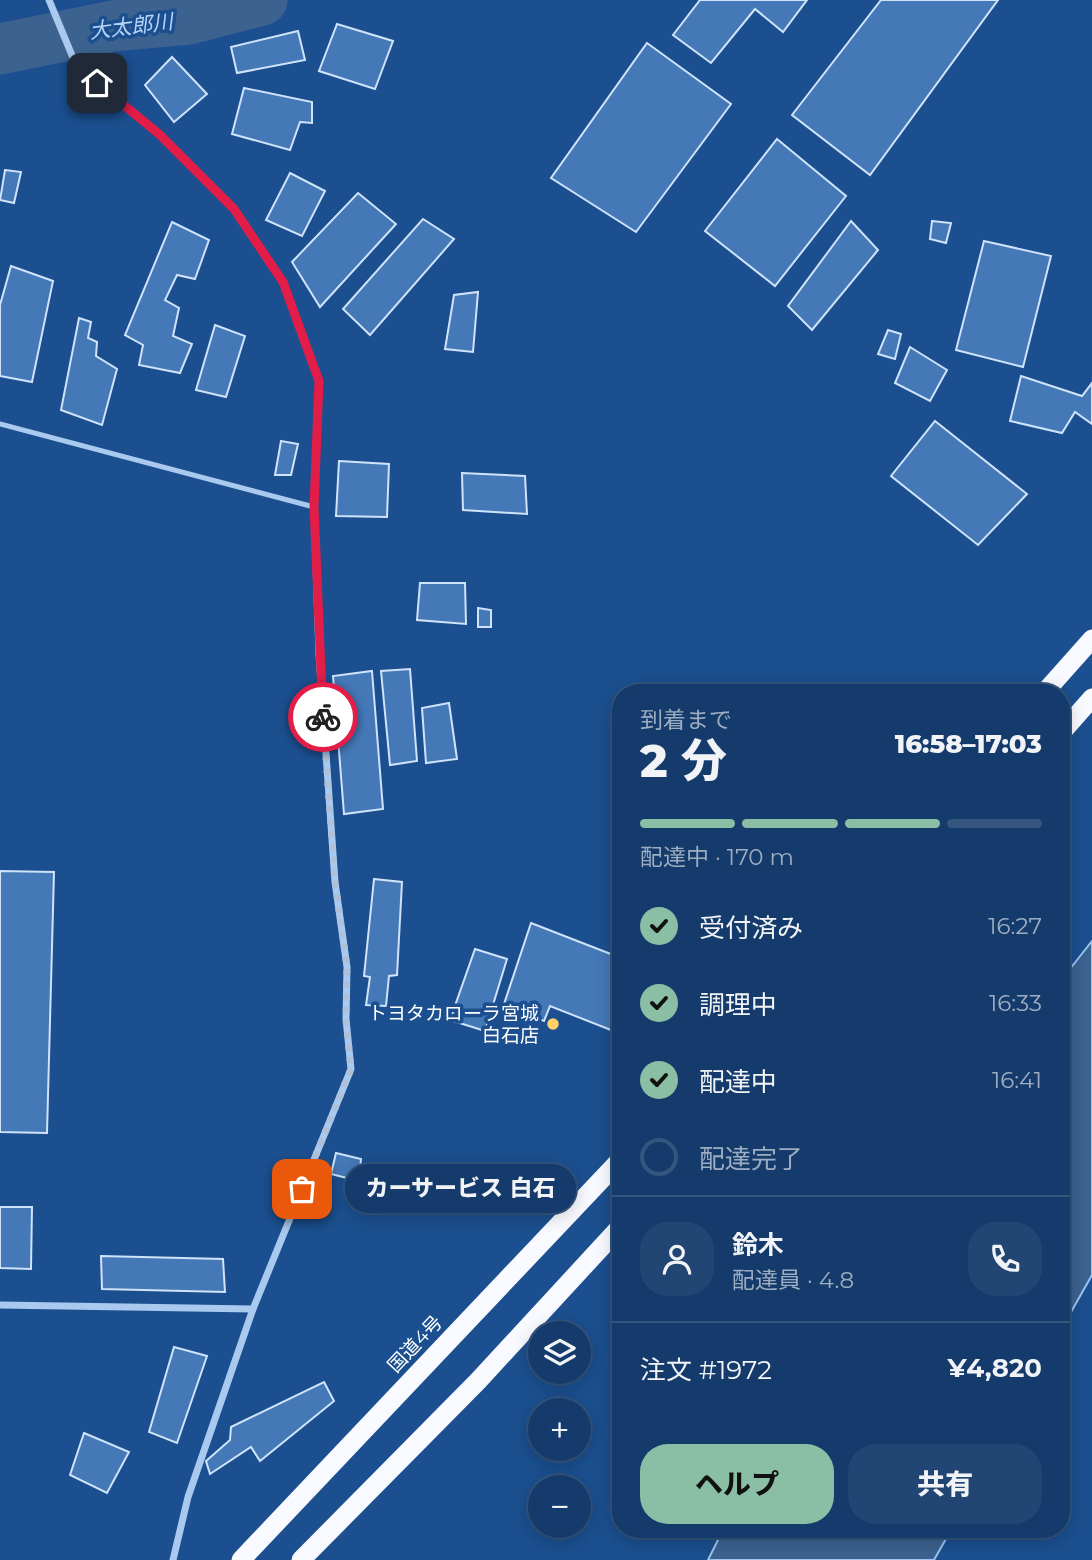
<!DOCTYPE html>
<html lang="ja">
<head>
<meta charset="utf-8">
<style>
	body { margin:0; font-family:Montserrat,"Noto Sans JP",sans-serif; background:#214673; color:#f1f3f6; height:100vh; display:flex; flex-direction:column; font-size:26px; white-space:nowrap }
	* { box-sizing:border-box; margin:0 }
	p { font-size:23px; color:#9dadc1 }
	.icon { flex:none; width:38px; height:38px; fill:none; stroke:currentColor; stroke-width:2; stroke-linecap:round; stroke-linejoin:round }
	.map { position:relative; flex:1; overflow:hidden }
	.drawer { position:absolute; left:612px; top:684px; width:458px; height:854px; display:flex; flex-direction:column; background:#143b6b; border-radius:28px; box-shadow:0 4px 18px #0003,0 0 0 2px #33557e }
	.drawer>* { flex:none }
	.controls { position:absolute; left:528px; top:1321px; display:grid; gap:14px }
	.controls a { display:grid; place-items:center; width:63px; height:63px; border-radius:50%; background:#143b6b; box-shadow:0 4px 18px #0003,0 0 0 2px #33557e; font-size:35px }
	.pin { position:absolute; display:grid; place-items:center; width:60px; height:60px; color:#fff; margin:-30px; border-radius:14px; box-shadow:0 4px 10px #0006 }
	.courier { position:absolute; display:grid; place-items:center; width:70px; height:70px; margin:-35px; border:5px solid #e11d48; border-radius:50%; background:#fff; color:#222; box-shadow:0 2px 9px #0007 }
	.bubble { position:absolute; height:49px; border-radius:24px; background:#143b6b; box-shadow:0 4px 18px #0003,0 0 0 2px #33557e; font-size:23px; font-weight:800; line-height:49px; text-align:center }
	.head em { font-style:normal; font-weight:800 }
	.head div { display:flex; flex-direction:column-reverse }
	.head { display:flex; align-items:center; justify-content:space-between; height:119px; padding:0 28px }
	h1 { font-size:46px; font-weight:800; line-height:52px }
	.bar { display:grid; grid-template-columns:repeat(4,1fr); gap:10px 7px; align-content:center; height:84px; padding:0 28px }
	.bar i { height:9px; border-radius:5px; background:#33557e }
	.bar .active { background:#8abfa5 }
	.bar p { grid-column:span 4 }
	.line { display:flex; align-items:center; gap:18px; padding:0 28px; border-top:2px solid #33557e }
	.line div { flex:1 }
	.round { display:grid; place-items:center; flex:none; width:74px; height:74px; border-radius:28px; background:#214673 }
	ol { padding:0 28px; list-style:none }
	li { display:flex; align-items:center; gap:21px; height:77px }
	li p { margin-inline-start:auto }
	li .icon { padding:7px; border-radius:50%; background:#8abfa5; color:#111; stroke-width:4 }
	li:last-child { color:#9dadc1 }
	li i { width:38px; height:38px; border:4px solid #33557e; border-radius:50% }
	.cta { display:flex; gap:14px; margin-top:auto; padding:14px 28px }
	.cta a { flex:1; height:80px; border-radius:28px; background:#8abfa5; color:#111; font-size:28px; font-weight:800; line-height:80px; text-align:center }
	.cta a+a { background:#214673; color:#f1f3f6 }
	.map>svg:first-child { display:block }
</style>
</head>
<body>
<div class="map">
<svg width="1092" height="1560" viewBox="0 0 1092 1560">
	<rect width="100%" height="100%" fill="#1b4f8f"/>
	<g fill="#3c6290" stroke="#9cc4f0" stroke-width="2">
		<polygon points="1092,941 1092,1275 1062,1328 1062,979"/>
		<polygon points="723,1530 951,1530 934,1560 708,1560"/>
	</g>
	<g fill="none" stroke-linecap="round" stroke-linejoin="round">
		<polyline stroke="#3c6290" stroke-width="51" points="0,49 113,26 189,19 262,0"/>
	</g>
	<g fill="#4478b7" stroke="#cfe3fa" stroke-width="2">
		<polygon points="700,0 807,0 783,32 755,9 711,63 673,35"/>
		<polygon points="881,0 998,0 870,175 792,115"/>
		<polygon points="337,24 393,41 375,89 319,71"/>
		<polygon points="298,31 305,60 237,73 231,47"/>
		<polygon points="647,43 731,104 636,232 551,178"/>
		<polygon points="172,57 207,94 174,122 145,85"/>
		<polygon points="244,88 312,102 312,123 300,122 290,150 232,134"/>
		<polygon points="777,139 846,196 775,286 705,231"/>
		<polygon points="5,170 21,172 14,203 0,200"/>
		<polygon points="290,173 325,191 302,236 266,220"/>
		<polygon points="358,193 396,224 320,307 292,262"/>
		<polygon points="423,219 454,239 370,335 343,309"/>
		<polygon points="851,221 878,250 812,330 788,306"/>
		<polygon points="932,221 951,223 946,243 930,239"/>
		<polygon points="172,222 209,240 195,279 177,275 165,300 179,308 173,336 192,344 180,373 139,365 143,345 125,335"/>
		<polygon points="984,241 1051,256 1023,367 956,350"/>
		<polygon points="11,266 53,281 32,382 0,376 0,305"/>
		<polygon points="478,292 473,352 445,349 454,295"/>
		<polygon points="79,318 91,322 88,338 97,342 96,356 117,369 102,425 61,410"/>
		<polygon points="215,325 245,336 226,397 196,390"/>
		<polygon points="888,330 901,334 895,359 878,354"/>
		<polygon points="910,347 947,370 930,401 895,383"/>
		<polygon points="1021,376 1082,396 1092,383 1092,424 1075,412 1062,433 1010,421"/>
		<polygon points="935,421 1027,494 978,545 891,476"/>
		<polygon points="281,441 298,444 291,475 275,475"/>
		<polygon points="339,461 389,464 387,517 336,516"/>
		<polygon points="462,473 525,476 527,514 463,510"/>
		<polygon points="420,583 465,583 466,624 417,620"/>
		<polygon points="478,608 491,610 491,627 478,627"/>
		<polygon points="410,669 417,761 390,765 381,671"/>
		<polygon points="372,671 383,809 344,814 333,676"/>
		<polygon points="449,703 457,759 426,763 422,708"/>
		<polygon points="0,871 54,872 47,1133 0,1132"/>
		<polygon points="374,879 402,882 397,975 389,976 386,1006 366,1005 370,977 364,976"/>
		<polygon points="531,923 621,958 621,1034 550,1006 544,1021 504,1004"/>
		<polygon points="475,949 507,959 485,1031 450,1020"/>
		<polygon points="336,1153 361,1159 359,1181 331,1174"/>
		<polygon points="0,1207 32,1207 31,1269 0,1268"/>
		<polygon points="101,1256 223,1259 225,1292 102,1289"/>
		<polygon points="174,1347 207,1356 177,1443 149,1432"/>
		<polygon points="324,1382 334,1401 260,1461 251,1447 210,1474 206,1461 230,1440 231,1427"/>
		<polygon points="84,1433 129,1452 107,1493 70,1475"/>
	</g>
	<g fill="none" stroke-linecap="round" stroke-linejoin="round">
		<polyline stroke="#a9c9ee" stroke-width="5" points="0,424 314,507"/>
		<g stroke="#a9c9ee" stroke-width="7">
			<polyline points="49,0 76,65 159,134 234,209 283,282 319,381 314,507 319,654 335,882 347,967 346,1019 351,1069 253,1309 188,1497 173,1560"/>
			<polyline points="0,1305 253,1309"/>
		</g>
		<g stroke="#f8faff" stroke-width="19">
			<polyline points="1044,693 1092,639"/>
			<polyline points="1062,732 1092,698"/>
			<polyline points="241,1560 621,1159"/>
			<polyline points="301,1560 478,1381 621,1226"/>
		</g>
	</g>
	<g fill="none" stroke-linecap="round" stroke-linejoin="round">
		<polyline stroke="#afc1d8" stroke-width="7" stroke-dasharray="0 12.6" points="302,1189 351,1069 346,1020 347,967 335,882 323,717"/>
		<polyline stroke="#e11d48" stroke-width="9" points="97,83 159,134 234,209 283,282 319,381 314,507 323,717"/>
	</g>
	<circle fill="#ffd166" stroke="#1b4f8f" stroke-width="2.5" cx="553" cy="1024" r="7"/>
	<g text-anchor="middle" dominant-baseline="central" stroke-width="7" stroke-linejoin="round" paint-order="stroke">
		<g font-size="19" fill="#fff" stroke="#1b4f8f" text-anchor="end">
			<text x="539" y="1013">トヨタカローラ宮城<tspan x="539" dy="22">白石店</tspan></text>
		</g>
		<g font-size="19" fill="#fff" stroke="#1b4f8f">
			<text transform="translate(415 1344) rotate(-47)">国道4号</text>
		</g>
		<g font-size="21" font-style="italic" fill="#b5d3f5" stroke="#1b4f8f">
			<text transform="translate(131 26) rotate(-7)">大太郎川</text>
		</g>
	</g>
</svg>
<div class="controls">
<a><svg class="icon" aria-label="layers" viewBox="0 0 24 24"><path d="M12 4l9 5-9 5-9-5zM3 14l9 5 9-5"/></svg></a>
<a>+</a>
<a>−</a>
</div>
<div class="pin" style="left:302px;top:1189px;background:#ea580c"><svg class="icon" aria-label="bag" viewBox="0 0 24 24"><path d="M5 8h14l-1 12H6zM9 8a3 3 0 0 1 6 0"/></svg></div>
<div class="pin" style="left:97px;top:83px;background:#1f2937"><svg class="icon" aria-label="home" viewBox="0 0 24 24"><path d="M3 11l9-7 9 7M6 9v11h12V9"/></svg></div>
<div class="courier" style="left:323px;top:717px"><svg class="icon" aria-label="bike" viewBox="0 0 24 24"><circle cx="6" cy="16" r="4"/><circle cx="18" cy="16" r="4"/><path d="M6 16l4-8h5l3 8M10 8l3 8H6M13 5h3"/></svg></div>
<div class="bubble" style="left:345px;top:1164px;width:231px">カーサービス 白石</div>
<section class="drawer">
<div class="head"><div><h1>2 分</h1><p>到着まで</p></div><em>16:58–17:03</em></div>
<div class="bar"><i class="active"></i><i class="active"></i><i class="active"></i><i></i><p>配達中 · 170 m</p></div>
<ol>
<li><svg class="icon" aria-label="check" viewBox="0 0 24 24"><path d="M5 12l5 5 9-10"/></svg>受付済み<p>16:27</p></li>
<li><svg class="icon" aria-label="check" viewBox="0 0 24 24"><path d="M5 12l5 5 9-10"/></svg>調理中<p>16:33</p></li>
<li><svg class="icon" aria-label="check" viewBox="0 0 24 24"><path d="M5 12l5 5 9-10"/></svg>配達中<p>16:41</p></li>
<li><i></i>配達完了</li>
</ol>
<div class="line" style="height:126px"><a class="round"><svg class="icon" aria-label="person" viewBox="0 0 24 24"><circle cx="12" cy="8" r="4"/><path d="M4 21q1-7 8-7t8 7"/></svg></a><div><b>鈴木</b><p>配達員 · 4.8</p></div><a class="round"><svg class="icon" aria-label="phone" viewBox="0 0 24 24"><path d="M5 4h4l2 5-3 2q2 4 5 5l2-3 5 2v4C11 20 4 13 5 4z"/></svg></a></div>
<div class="line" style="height:91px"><div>注文 #1972</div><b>¥4,820</b></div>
<div class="cta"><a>ヘルプ</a><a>共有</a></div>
</section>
</div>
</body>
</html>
